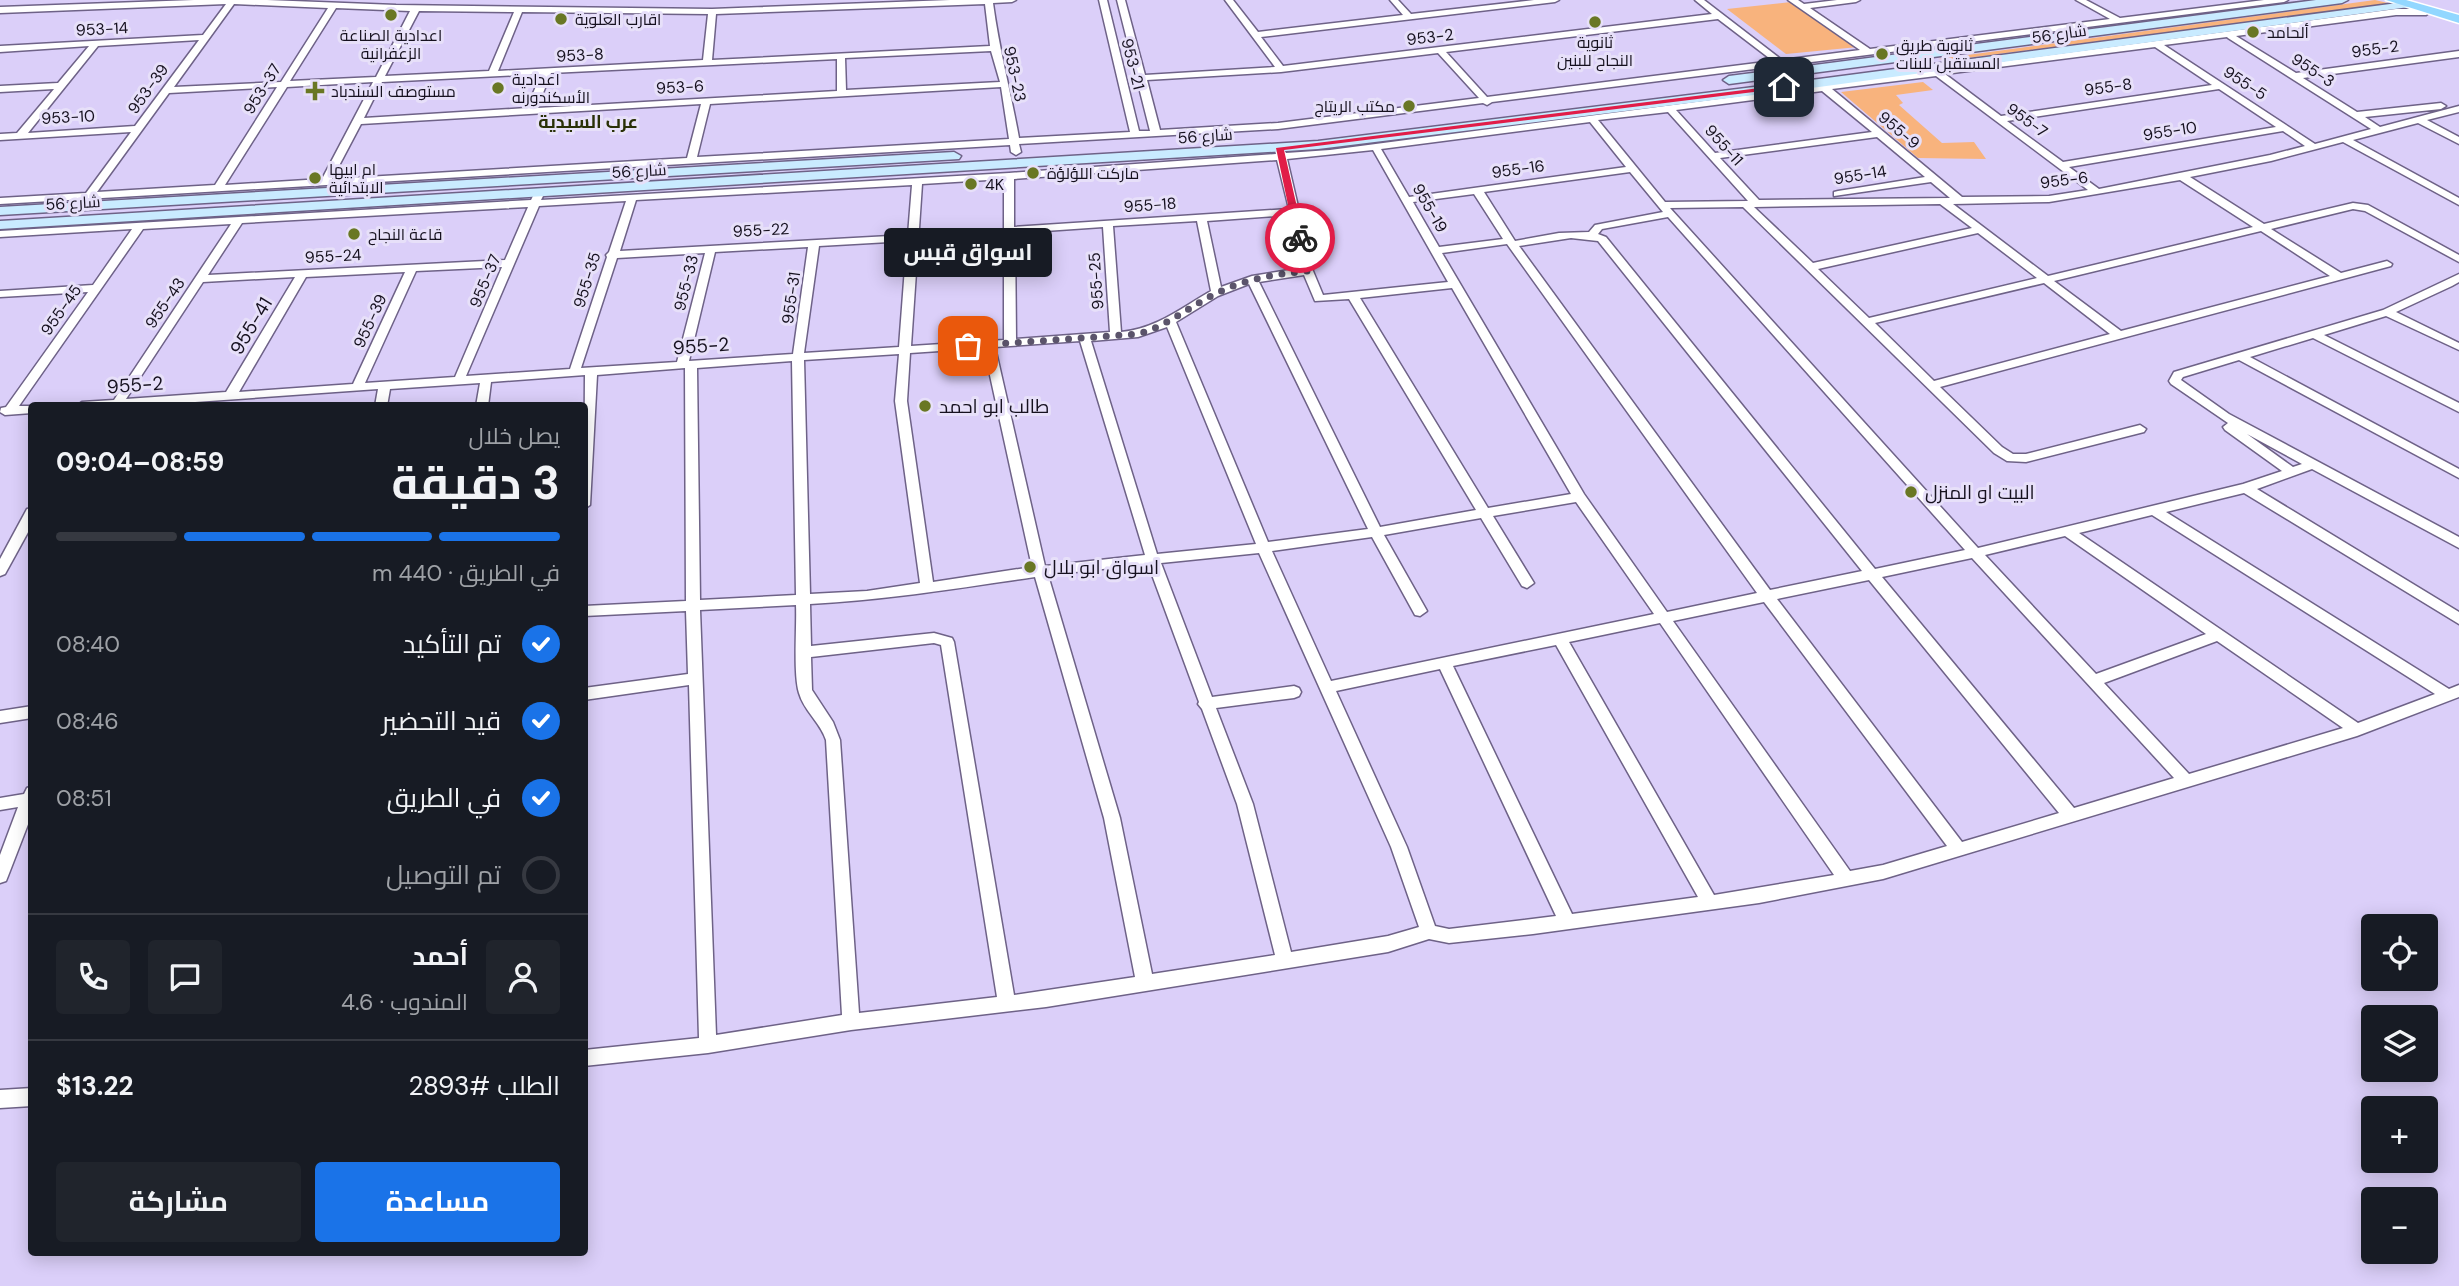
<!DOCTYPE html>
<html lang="ar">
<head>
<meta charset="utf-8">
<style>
	body { margin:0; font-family:"DM Sans",Cairo,sans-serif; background:#20242c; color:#f1f3f6; direction:rtl; height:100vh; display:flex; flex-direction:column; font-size:26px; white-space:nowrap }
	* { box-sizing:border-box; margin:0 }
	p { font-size:23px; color:#9ea1a6 }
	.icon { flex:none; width:38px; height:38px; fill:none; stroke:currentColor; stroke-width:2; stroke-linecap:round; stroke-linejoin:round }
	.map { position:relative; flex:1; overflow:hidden; direction:ltr }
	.details { position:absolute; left:28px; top:402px; width:560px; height:854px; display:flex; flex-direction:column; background:#171b24; border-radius:7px; box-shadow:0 4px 18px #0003; direction:rtl }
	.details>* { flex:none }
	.tools { position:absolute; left:2361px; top:914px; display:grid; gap:14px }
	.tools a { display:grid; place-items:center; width:77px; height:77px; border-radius:7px; background:#171b24; box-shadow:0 4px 18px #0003; font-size:35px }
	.pin { position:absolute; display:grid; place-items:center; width:60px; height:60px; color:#fff; margin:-30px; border-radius:14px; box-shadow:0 4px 10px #0006 }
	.courier { position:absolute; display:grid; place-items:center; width:70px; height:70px; margin:-35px; border:5px solid #e11d48; border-radius:50%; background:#fff; color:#222; box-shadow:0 2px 9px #0007 }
	.bubble { position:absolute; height:49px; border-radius:7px; background:#171b24; box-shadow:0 4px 18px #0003; font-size:23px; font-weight:700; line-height:49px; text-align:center; direction:rtl }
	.summary em { font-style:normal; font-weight:700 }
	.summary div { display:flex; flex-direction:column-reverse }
	.summary { display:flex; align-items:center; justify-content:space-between; height:119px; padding:0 28px }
	h1 { font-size:46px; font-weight:700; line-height:52px }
	.bar { display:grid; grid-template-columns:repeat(4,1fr); gap:10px 7px; align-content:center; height:84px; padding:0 28px }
	.bar i { height:9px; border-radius:5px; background:#363941 }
	.bar .on { background:#1a73e8 }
	.bar p { grid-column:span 4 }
	.line { display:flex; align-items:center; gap:18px; padding:0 28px; border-top:2px solid #363941 }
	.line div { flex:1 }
	.round { display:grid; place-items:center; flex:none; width:74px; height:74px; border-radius:7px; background:#20242c }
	ol { padding:0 28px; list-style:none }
	li { display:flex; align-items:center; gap:21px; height:77px }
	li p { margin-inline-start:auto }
	li .icon { padding:7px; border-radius:50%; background:#1a73e8; color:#fff; stroke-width:4 }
	li:last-child { color:#9ea1a6 }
	li i { width:38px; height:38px; border:4px solid #363941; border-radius:50% }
	.button { display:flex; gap:14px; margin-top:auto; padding:14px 28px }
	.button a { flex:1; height:80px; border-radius:7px; background:#1a73e8; color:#fff; font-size:28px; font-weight:700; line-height:80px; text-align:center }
	.button a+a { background:#20242c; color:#f1f3f6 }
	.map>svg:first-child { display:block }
</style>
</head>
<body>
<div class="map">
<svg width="2459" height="1286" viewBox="0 0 2459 1286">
	<rect width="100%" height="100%" fill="#dbcff9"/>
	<g fill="#f8b37d">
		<polygon points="2375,0 2392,4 1951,60 1938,59"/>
		<polygon points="1791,2 1858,47 1786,54 1727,9"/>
		<polygon points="1923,82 1933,90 1896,95 1903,103 1899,105 1942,143 1974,142 1986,159 1918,158 1841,92"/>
	</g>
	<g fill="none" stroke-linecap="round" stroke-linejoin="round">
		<g stroke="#6e6287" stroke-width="3">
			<g id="street">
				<path d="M194,0h73l129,5 316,4 238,-9h66l-4,2 -19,1c6,46 18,90 26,135l111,-6 -31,-132h8l32,131h11l-33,-131h8l20,75 130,-8 -50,-67h8l25,32 145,-17 -13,-15h8l13,14 123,-14h25l-4,2 -294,35 22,29 429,-52 -17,-14h9l78,60 78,-10 -72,-50h10l6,4 33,-4h23l-4,2 -46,6 60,41 240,-30 -34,-19h10l34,18 144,-18h24l-4,2 -496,63 -4,4 -6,-3 -286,36 -5,3 -4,-2 -205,26 -259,15 2,8 -5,3 -5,-3 -1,-7 -1010,59v-6l86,-5 45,-61 -131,8v-6l17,-1 37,-44 -54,3v-6l58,-3 31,-37 -89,6v-6l203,-11 23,-31 -226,9v-6zM234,4l94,4 -47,74 -107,5zM985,4l5,42 -278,14 4,-46zM336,8l74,3 -34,66 -86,4zM419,11l95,1 -25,59 -104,5zM522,12l186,2 -5,46 -205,11zM1718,19l55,42 -286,36 -41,-45zM199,40l-64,86 -107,7 70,-87zM991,51l9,31 -154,8 -1,-32zM1438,53l41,45 -201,25 -118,7 -13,-50 134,-8zM837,59v32l-300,17 14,-35zM541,74l-14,34 -163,10 18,-36zM373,82l-51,97 -97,6 62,-98zM277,87l-62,98 -118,7 72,-99zM1001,87l8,52 -312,18 13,-53zM701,104l-14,54 -355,21 29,-55z"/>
				<path d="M2396,9h30l4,3 -4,3h-30l-160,21 60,37 163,-22v6l-156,21 54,34 84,-9 5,3 -5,3 -76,8 15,10 79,-21v6l-32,8 32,17v7l-41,-21 -65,17 106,58v7l-116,-63 -72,19 -81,16 74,47 89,-21 15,2 91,50v7l-94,-51 -12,-2 -82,20 70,44 46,-12 5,3 -1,2 -451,121 62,60 11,7h13l114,-29 6,4 -2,3 -118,30 -19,-1 -13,-8 -251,-246 -73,1 308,340 265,-64 39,-13 -57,-41 -2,-3 5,-4 -57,-39 -2,-3 5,-9 209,-62 76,-36v8l-7,4 -56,26 63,31v7l-73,-34 -62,19 135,68v9l-146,-74 -63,19 209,112v9l-220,-118 -56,17 -2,3 48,34 230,123v11l-147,-79 -55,20 202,123v12l-215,-131 -78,19 283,177 10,-4v12l-102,39 -474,143 -124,24 -226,31 -84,9 -20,-4 -41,13 -342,55 -195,23 -143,23 -124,13v-16l115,-12 -10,-353 -105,15v-12l104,-14 -2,-63 -102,5v-10l102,-5 -1,-233 -88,7 -7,130 -6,4 1,-134 -94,7 -3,24h-12l4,-23 -90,6 -3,17h-12l3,-17 -240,17h-62l6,-4 32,-2 117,-176 -88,5 -124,177h16h-3v7l-27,2 -5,-3 1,-4 5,-1 82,-115 -88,5v-6l93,-6 39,-56 -132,8v-6l531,-31 3,-6 4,-1 5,3 -2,4 468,-27 267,-19 -1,-4 5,-3 3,1 3,5 44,-3 488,-64 4,-3 4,2zM2227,37l1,1 143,91 -56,15 -151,-99zM2155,47l57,38 -211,31 -56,-42zM1936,76l152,114 -39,6 -87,1 -130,-108zM2219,89l57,38 -213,35 -56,-41zM1822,91l50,41 -157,21 -39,-43zM1668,112l80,89 -83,1 -67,-82zM1590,122l36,45 -217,30 -28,-48zM2283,131l22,15 -35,9 -171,34 -30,-22zM1877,137l48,40 -87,14 -4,1v4l97,-14 19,16 -191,2 -39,-42zM1373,150l75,132 -125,13 -10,-24 -26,-112zM1277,160l12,49 -275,18v-48zM1630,172l33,40 -68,13 -6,7 -30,1 -44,8 -31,-49zM1004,179v161l-93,6 11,-162zM2180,180l73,47 -205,49 -95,-72 96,-2zM912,185l-4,50 -288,16 16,-51zM1474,194l29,45 -64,8 -26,-45zM626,201l-17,51 -3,3 1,2 -37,112 -104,7 73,-170zM1940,204l32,24 -159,35 -59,-56zM528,207l-23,53 -297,15 34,-52zM1290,215l12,53 -50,8 -31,11 -14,-66zM1668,217l297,333 -90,19 -269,-332 -8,-3 4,-5zM1197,221l14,70c-30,17 -55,38 -90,41l-8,-106zM1103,227l7,105 -94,7 -1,-106zM2261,231l69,45 -209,55 -67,-50zM1978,233l59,45 -168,40 -51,-49zM1571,238l27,3 264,330 -92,19 -251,-344zM907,241l-8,106 -95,6 15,-107zM1507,244l250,349 -90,19 -83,-118 -142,-241zM808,247l-15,107 -104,7 26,-109zM705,253l-28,109 -96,6 36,-110zM502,267l-47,110 -90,6 51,-112zM405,272l-52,112 -114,8 67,-115zM1304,275l11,26 34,-2 127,211 -96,17 -121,-245zM295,277l-69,115 -100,7 77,-117zM2044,283l66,51 -176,47 -59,-58zM1249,284l119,245 -100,13 -92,-220 42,-26zM1452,288l119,206 -83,14 -128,-210zM1167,327l89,217 -99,10 -66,-213 47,-4zM1080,341l65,214 -100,11 -50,-219zM984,348l48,219 -99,15 -26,-181 3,-48zM899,354l-4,47 25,182 -53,8 -57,3 -6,-234zM792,361l4,234 -96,5 -3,-232zM2247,434l55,30 -9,3zM1576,502l78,112 -323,67 -59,-130 100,-14 43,78 5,1 7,-5 -43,-76 97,-17 41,68 5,2 7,-5 -41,-67zM2152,515l283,179 -77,29 -279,-190zM2065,536l141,98 -110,40 -111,-119zM1259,553l132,294 28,80 -31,9 -97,16 -38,-148 -37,-96 78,-10 5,-2 2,-4 -2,-4 -5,-2 -82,11 -51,-134zM1972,558l202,220 -100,30 -192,-231zM1148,564l51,138 -1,2 4,5 35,95 38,151 -123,19 -32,-156 -72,-243zM1035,577l69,241 31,159 -121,18 -60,-353 -2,-4 -18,-5 -123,13 -1,-42c77,-4 149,-16 225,-27zM1869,580l190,233 -97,29 -185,-243zM1764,602l183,244 -64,19 -33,6 -177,-250zM796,605c1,22 -3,69 3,88 5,18 21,29 27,47l16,275 -126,20 -16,-425zM1660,623l174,252 -120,20 -145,-253zM2217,641l126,87 -154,46 -85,-91zM934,643l7,2 56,352 -138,16 -19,-273 -7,-18 -21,-32 -1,-33zM1556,645l142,252 -126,17 -119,-248zM1440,669l116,247 -107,13 -14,-3 -28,-79 -71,-156z"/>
				<polygon points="32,508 32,525 5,574 0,576 0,559 27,509"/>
				<polygon points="32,706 32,718 0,723 0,711"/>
				<polygon points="32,786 32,814 8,876 6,881 0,883 0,855 18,807 0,810 0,798 24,794 27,788"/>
				<polygon points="32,1088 32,1106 0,1108 0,1090"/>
			</g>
		</g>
		<g stroke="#6e6287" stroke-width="3">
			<g id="secondary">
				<polygon points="2316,0 2348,0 2342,3 1729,84 1723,80 1729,76"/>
				<polygon points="2405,2 2411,5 2409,7 1819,87 1318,149 0,229 0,221 1318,141 1819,79"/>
				<polygon points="954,152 961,156 959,159 0,215 0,207"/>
			</g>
		</g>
		<g stroke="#fff" stroke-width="3">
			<polygon id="primary" points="2386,0 2406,0 2459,15 2459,23"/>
		</g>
		<use href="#street" fill="#fff" fill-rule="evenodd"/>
		<use href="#secondary" fill="#c9ebff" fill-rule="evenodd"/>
		<use href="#primary" fill="#92d7ff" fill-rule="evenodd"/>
	</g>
	<polygon fill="#e11d48" points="1784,85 1787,88 1284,150 1304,238 1300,240 1295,238 1276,148"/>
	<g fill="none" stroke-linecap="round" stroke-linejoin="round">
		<path stroke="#5b546b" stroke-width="7" stroke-dasharray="0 12.6" d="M968,346l170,-12c29,-8 51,-27 77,-40 30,-15 60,-20 93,-23l-8,-33"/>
	</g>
	<g fill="#697724" stroke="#e7e0f9" stroke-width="2.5">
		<circle cx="391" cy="15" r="7"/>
		<circle cx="561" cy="19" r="7"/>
		<circle cx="1595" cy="22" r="7"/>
		<circle cx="2253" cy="32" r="7"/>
		<circle cx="1882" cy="54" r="7"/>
		<circle cx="498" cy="88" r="7"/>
		<path d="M311.5 80.5h7v7h7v7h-7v7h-7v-7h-7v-7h7z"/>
		<circle cx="1409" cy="106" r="7"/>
		<circle cx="1033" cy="173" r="7"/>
		<circle cx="315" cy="178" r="7"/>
		<circle cx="971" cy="184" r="7"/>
		<circle cx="354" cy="234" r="7"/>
		<circle cx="925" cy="406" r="7"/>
		<circle cx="1911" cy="492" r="7"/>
		<circle cx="1030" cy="567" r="7"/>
	</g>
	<g text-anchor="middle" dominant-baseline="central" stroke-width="6" stroke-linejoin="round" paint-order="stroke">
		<g font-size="16" fill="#16111f" stroke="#e7e0f9" text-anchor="start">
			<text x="575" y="19">اقارب العلوية</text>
			<text x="2267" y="32">ألحامد</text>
			<text x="391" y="35" text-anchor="middle">اعدادية الصناعة<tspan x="391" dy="18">الزعفرانية</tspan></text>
			<text x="1595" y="42" text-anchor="middle">ثانوية<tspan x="1595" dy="18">النجاح للبنين</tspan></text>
			<text x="1896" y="45">ثانوية طريق<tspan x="1896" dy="18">المستقبل للبنات</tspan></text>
			<text x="512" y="79">اعدادية<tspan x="512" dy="18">الأسكندورنه</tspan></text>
			<text x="331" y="91">مستوصف السندباد</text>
			<text x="1395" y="106" text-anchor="end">مكتب الريتاج</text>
			<text x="329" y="169">ام ابيها<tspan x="329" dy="18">الابتدائية</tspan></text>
			<text x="1047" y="173">ماركت اللؤلؤة</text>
			<text x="985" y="184">4K</text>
			<text x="368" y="234">قاعة النجاح</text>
		</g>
		<g font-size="16" fill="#16111f" stroke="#e7e0f9">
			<text transform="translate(102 29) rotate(-3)">953-14</text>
			<text transform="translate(2059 34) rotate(-8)">شارع 56</text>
			<text transform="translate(1430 37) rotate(-7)">953-2</text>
			<text transform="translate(2375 49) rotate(-8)">955-2</text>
			<text transform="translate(580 55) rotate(-3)">953-8</text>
			<text transform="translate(1133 64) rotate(76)">953-21</text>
			<text transform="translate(2313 70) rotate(33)">955-3</text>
			<text transform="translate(1015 74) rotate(78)">953-23</text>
			<text transform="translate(2245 83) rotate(33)">955-5</text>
			<text transform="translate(680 87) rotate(-3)">953-6</text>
			<text transform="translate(2108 87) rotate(-8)">955-8</text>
			<text transform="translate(148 89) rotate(-54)">953-39</text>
			<text transform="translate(262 89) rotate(-58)">953-37</text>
			<text transform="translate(68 117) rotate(-3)">953-10</text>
			<text transform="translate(2027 120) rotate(36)">955-7</text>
			<text transform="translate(1899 130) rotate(40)">955-9</text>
			<text transform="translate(2170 131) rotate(-9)">955-10</text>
			<text transform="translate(1205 136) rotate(-4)">شارع 56</text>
			<text transform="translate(1724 145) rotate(48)">955-11</text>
			<text transform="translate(1518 169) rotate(-8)">955-16</text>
			<text transform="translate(639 171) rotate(-3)">شارع 56</text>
			<text transform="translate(1860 175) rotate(-9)">955-14</text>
			<text transform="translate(2064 180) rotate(-7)">955-6</text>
			<text transform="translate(73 203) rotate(-3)">شارع 56</text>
			<text transform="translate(1150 205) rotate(-4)">955-18</text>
			<text transform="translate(1430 208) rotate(60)">955-19</text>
			<text transform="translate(761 230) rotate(-3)">955-22</text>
			<text transform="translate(333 256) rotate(-3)">955-24</text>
			<text transform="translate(587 280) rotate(-73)">955-35</text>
			<text transform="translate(485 281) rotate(-67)">955-37</text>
			<text transform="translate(1096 281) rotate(-94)">955-25</text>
			<text transform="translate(686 283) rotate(-76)">955-33</text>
			<text transform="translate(791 298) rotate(-82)">955-31</text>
			<text transform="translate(165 303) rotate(-56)">955-43</text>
			<text transform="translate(61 310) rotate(-55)">955-45</text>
			<text transform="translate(370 321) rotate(-65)">955-39</text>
		</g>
		<g font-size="18" font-weight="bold" fill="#293007" stroke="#e7e0f9">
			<text x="588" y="122">عرب السيدية</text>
		</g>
		<g font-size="19" fill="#16111f" stroke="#e7e0f9">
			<text transform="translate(251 326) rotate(-59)">955-41</text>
			<text transform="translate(701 346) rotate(-4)">955-2</text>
			<text transform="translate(135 385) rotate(-4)">955-2</text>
		</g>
		<g font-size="19" fill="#16111f" stroke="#e7e0f9" text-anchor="start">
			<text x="939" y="406">طالب ابو احمد</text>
			<text x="1925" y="492">البيت او المنزل</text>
			<text x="1044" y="567">اسواق ابو بلال</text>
		</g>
	</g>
</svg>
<div class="tools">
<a><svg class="icon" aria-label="locate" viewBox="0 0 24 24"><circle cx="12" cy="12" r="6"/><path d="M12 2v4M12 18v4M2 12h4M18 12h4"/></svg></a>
<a><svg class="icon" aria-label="layers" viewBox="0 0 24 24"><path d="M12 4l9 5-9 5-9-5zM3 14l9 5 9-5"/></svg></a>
<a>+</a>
<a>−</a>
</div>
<div class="pin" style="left:968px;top:346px;background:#ea580c"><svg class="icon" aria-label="bag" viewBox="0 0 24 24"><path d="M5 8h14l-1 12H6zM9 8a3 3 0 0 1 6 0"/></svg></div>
<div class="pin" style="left:1784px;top:87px;background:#1f2937"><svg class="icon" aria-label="home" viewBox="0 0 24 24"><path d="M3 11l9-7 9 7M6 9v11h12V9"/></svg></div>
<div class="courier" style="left:1300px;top:238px"><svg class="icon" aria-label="bike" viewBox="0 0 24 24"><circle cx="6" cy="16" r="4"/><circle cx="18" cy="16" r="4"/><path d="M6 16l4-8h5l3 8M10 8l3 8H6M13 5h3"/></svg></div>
<div class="bubble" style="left:884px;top:228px;width:168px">اسواق قبس</div>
<section class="details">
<div class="summary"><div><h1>3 دقيقة</h1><p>يصل خلال</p></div><em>08:59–09:04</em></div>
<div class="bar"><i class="on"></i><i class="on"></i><i class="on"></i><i></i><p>في الطريق · 440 m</p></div>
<ol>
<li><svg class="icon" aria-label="check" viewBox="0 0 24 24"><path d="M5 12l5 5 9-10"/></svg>تم التأكيد<p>08:40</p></li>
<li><svg class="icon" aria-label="check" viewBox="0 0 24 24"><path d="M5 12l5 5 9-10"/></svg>قيد التحضير<p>08:46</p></li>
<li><svg class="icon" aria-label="check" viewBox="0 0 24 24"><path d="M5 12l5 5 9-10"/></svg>في الطريق<p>08:51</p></li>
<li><i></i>تم التوصيل</li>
</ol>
<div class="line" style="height:126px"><a class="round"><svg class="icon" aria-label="person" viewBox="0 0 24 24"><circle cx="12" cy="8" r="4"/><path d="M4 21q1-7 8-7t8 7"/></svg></a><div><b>أحمد</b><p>المندوب · 4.6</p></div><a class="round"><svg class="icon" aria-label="chat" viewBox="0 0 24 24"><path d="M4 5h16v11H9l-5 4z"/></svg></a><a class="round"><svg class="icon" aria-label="phone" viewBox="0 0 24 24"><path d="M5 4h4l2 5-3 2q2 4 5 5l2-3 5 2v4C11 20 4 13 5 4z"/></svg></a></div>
<div class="line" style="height:91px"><div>الطلب #2893</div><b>$13.22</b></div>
<div class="button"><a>مساعدة</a><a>مشاركة</a></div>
</section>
</div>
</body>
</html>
